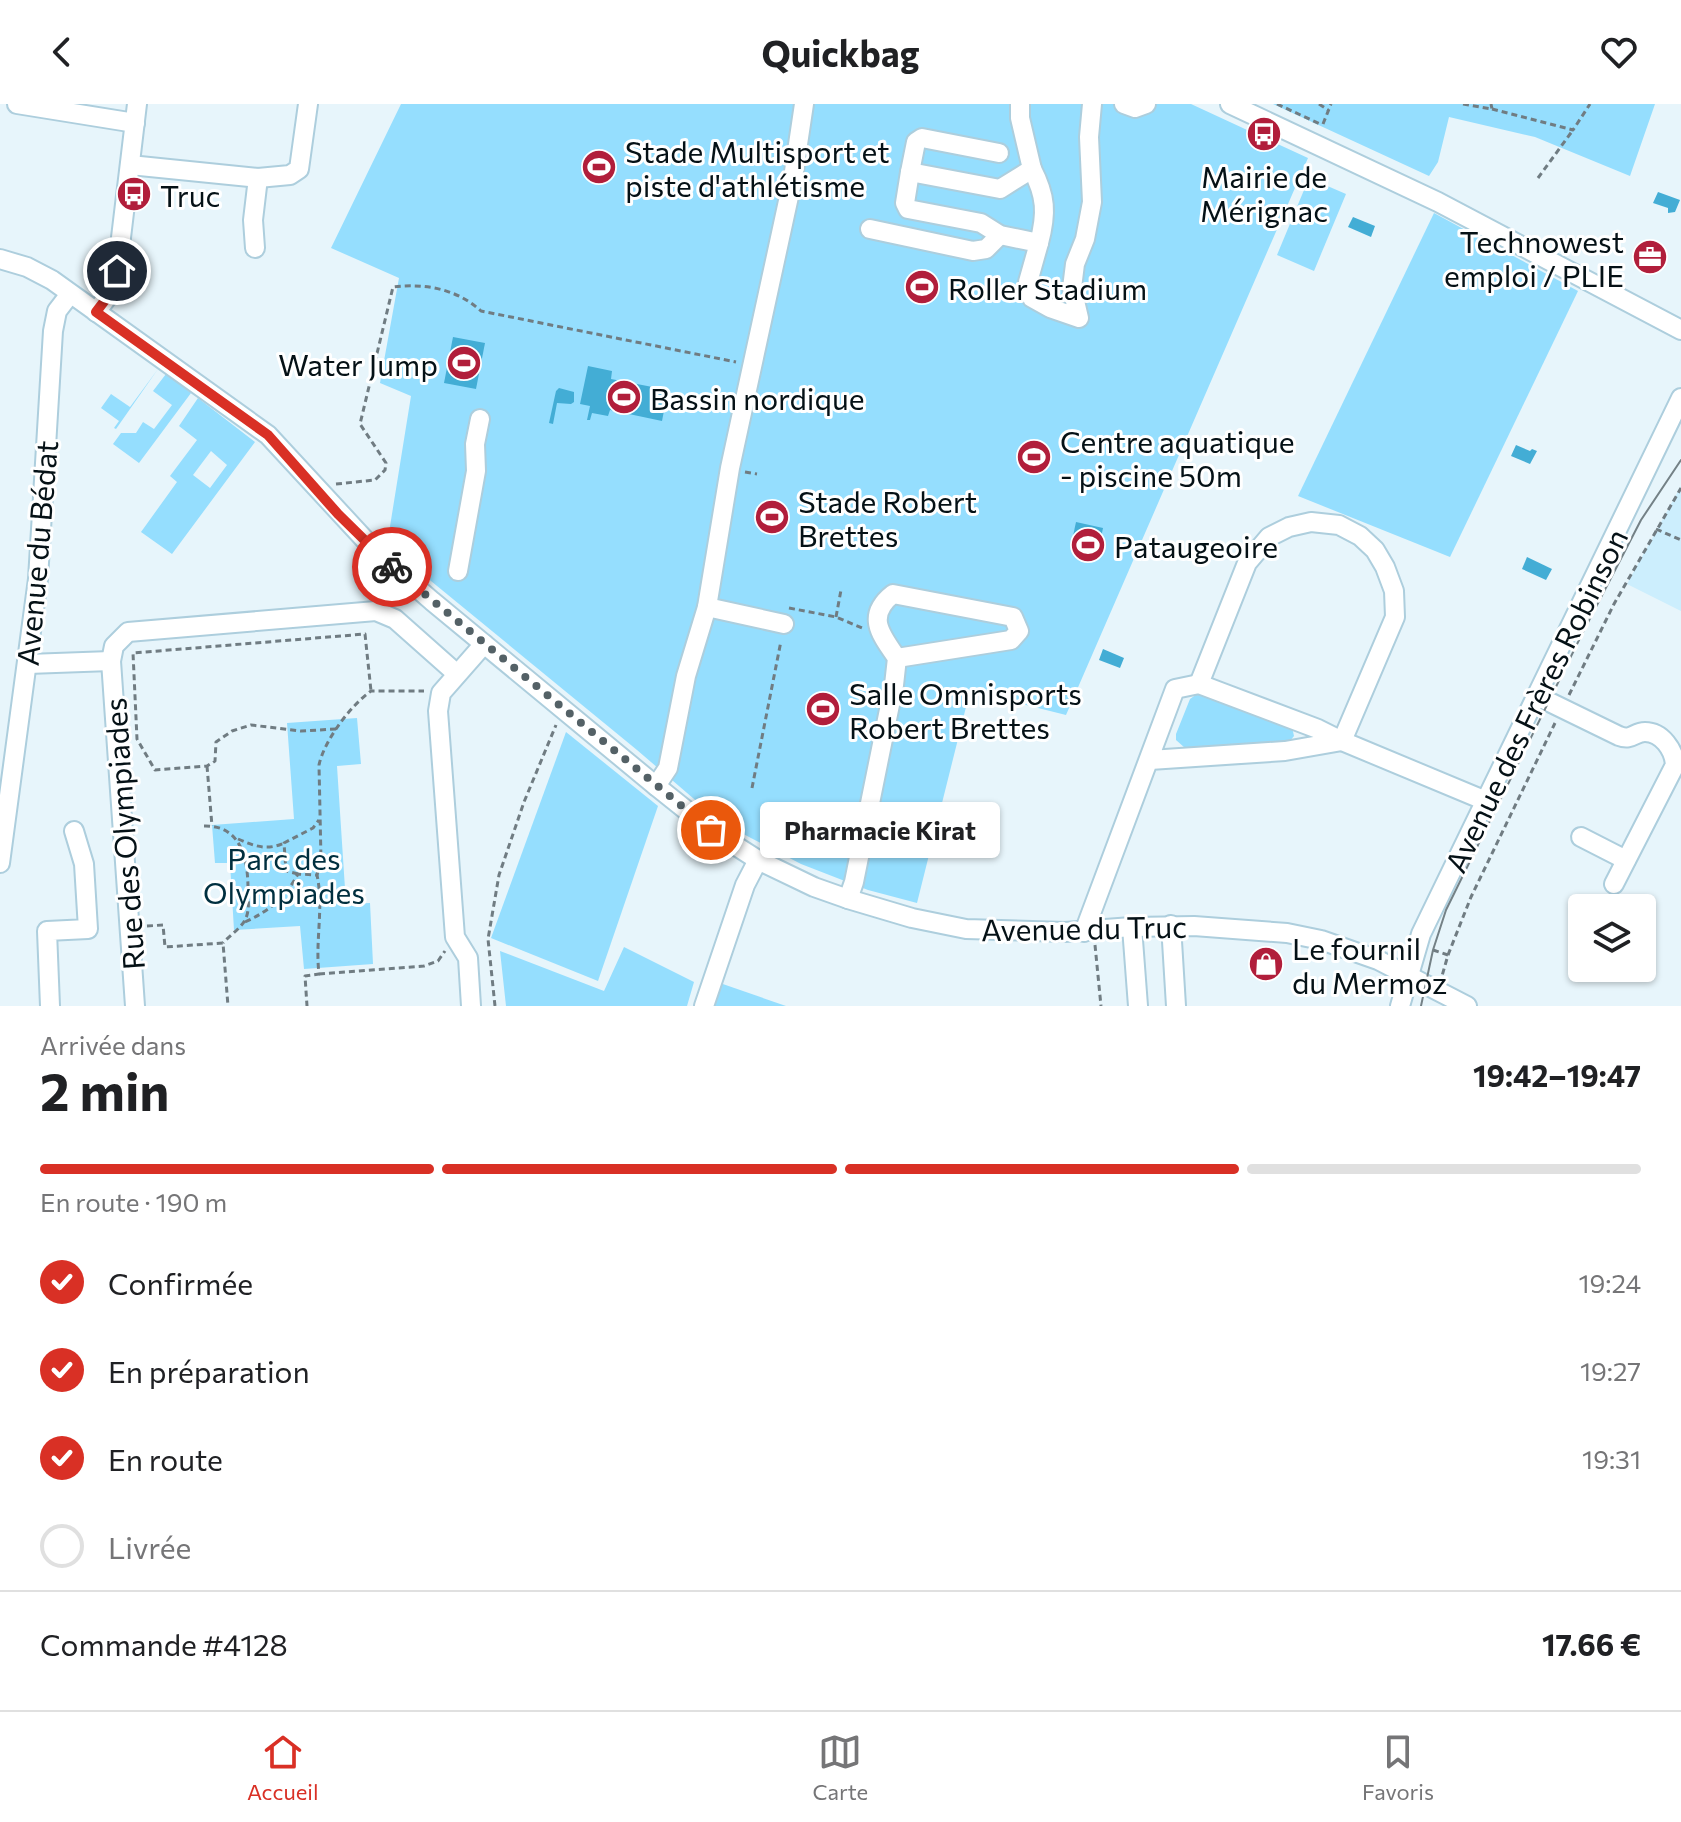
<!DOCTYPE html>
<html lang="fr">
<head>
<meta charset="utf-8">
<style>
	body { margin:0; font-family:Commissioner,sans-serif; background:#f6f6f6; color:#202124; height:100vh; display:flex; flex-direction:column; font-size:30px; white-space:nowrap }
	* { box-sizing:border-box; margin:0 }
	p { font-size:26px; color:#757577 }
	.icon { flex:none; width:44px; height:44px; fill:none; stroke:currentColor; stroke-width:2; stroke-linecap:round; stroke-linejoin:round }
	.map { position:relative; height:902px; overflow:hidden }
	.side { display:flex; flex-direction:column; background:#fff; flex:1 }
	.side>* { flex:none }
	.fabs { position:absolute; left:1568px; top:790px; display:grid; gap:16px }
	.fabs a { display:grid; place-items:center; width:88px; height:88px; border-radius:8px; background:#fff; box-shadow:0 2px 6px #0004; font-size:40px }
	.pin { position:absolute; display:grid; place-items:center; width:68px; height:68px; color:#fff; margin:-34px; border:4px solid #fff; border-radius:50%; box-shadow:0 2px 8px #0007 }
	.courier { position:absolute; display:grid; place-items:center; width:80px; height:80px; margin:-40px; border:6px solid #d93025; border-radius:50%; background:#fff; color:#222; box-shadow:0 2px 10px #0007 }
	.bubble { position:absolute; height:56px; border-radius:8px; background:#fff; box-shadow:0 2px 6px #0004; font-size:26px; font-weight:700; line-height:56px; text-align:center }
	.head em { font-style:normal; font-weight:700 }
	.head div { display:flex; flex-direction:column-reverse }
	.head { display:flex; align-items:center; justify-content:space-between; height:136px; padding:0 40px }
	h1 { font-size:52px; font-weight:700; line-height:60px }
	.bar { display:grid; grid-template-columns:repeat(4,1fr); gap:12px 8px; align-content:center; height:96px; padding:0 40px }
	.bar i { height:10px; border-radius:6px; background:#e0e0e0 }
	.bar .on { background:#d93025 }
	.bar p { grid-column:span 4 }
	.line { display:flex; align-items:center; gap:20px; padding:0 40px; border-top:2px solid #e0e0e0 }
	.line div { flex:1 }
	ol { padding:0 40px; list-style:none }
	li { display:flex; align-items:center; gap:24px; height:88px }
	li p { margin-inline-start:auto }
	li .icon { padding:8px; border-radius:50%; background:#d93025; color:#fff; stroke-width:4 }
	li:last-child { color:#757577 }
	li i { width:44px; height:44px; border:4px solid #e0e0e0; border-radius:50% }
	header { display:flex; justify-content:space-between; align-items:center; height:104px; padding:0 40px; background:#fff; font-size:36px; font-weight:700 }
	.tab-bar { display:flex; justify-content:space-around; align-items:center; height:112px; border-top:2px solid #e0e0e0; background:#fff; font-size:22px; color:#757577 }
	.tab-bar a { display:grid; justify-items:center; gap:4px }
	.tab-bar .on { color:#d93025 }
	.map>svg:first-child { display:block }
</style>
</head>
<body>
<header><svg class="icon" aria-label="back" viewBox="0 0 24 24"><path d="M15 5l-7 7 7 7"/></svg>Quickbag<svg class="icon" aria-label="heart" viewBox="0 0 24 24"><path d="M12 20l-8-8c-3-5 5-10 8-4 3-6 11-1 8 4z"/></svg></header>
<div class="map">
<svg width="1681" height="902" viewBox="0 0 1681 902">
	<rect width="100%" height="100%" fill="#e7f5fb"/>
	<polygon fill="#cceefd" points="1681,382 1681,507 1627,480"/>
	<g fill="#95defe" fill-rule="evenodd">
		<polygon points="401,0 1191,0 1308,54 1066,611 970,587 917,799 868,786 801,760 722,719 637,646 387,441 411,292 380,279 399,174 331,144"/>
		<polygon points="1273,0 1655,0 1630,72 1535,33 1449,13 1438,58 1429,72"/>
		<polygon points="1309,74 1346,90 1314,167 1277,151"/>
		<polygon points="1434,109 1578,187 1450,453 1298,392"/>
		<polygon points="158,265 116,325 114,324 119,317 101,304 111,290 130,303"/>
		<polygon points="166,270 191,289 139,359 113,340 121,329 136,329 143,318 154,325 172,301 153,287"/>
		<path d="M198,294l57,44 -83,112 -31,-22 36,-50 -7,-6 27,-36 -18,-14zM211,347l16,14 -17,23 -17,-13z"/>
		<polygon points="1201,587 1292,623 1294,632 1290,637 1185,644 1176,636 1176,630 1190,595"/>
		<polygon points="357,614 361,660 337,662 346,800 370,799 373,860 304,865 300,822 234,826 230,759 215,759 212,721 294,715 287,619"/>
		<polygon points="566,628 658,702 598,877 491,834"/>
		<polygon points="624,843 694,878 687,902 506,902 500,847 604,887"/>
		<polygon points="717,878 786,902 708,902"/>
	</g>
	<g fill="#43add5">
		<polygon points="1658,88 1680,96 1675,108 1668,109 1668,104 1653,99"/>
		<polygon points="1353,113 1375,122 1371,133 1348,123"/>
		<polygon points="453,233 485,239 476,285 444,279"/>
		<polygon points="588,262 612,267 611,275 668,286 662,317 610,306 608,312 592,309 590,316 587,316 590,302 580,300"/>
		<polygon points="559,284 574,288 574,298 571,300 557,299 553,320 549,319 556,287"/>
		<polygon points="1516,341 1530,347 1532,345 1537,347 1530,360 1511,352"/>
		<polygon points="1076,418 1103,424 1097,453 1080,450 1073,432"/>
		<polygon points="1527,453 1552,465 1546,476 1522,465"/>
		<polygon points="1103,545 1124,554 1120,564 1099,556"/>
	</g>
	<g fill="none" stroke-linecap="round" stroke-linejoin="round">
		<g stroke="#adcedd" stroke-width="22">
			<g id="minor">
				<polyline points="17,0 135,19"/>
				<polyline points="1020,0 1020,14 1032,65 1000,85 910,68 905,99 908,105 981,119 1000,131 1039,139 1028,178 1032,194 1050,204 1079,214 1072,184 1075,160 1085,135 1092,98 1089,33 1092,0"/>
				<polyline points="1124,0 1135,4 1146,0"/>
				<polyline points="1230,0 1438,98 1681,226"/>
				<polyline points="130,61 258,74 290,71 299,65 308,0"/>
				<path d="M1032,65c14,27 15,44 7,74"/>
				<polyline points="910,68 916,38 922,34 999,49"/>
				<polyline points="870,125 973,147 986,145 1000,131"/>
				<polyline points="255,144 253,116 258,74"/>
				<polyline points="0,155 27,163 52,176 268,331 379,451 432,497 656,682 711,726 758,756 814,783 848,795 912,814 966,825 1065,828 1132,823 1194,822 1287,829 1321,836 1378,856 1467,902"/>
				<polyline points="96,208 112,187 117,167 137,0"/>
				<polyline points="458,467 476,367 475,340 480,315"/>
				<polyline points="707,503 784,520"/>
				<polyline points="28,560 111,557"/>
				<polyline points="1199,580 1247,459 1269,433 1289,423 1311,418 1339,421 1360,432 1375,446 1385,463 1394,487 1395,513 1342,637 1486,697"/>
				<path d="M1537,592l82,40c13,5 15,-4 26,-4 17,0 29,18 30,33l-61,119"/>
				<polyline points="656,682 668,664 686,572 707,503 730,364 793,74 804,0"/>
				<polyline points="1581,733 1626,756"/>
				<polyline points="0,759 38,475 53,227 57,207 70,190"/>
				<path d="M848,795l6,-17 40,-197 3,-27 114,-18 8,-9 -6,-14 -120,-23c-28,22 -12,41 4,64"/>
				<polyline points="1171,821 1176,902"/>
				<polyline points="1132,823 1138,902"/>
				<polyline points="1084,828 1175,585 1199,580 1318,625 1342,637 1285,647 1150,656"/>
				<polyline points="50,902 47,827 88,825 84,760 74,727"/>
				<polyline points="135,902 111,557 114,542 128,528 376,507 395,515 457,570"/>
				<polyline points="471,902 468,854 455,833 438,607 441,589 484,540"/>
				<polyline points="704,902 745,781 758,756"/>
				<polyline points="1400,902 1421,830 1681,294"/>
			</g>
		</g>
		<g stroke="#707c82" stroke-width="3" stroke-dasharray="6 4" stroke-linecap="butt">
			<polyline points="1277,0 1322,21"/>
			<polyline points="1319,0 1328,6"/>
			<polyline points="1463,0 1492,5 1491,0"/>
			<polyline points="1492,5 1573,26 1590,0"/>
			<polyline points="1323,20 1331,0"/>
			<polyline points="1538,74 1573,26"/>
			<polyline points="745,368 757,370"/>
			<path d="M336,380l39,-4 10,-10 1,-7 -26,-39 33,-137c32,-4 64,2 88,24l255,51"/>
			<polyline points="1656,425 1681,436"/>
			<polyline points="789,504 836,513 862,524"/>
			<polyline points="836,513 841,486"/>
			<polyline points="1569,591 1614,500 1681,384"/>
			<polyline points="336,625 301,627 251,621 232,627 216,638 215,657 207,662 155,666 137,635 133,549 365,530 371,587"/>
			<polyline points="207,662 212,722"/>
			<polyline points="752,684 781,537"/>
			<path d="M204,722c37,-1 44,33 44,63 0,10 2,22 -3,31 -4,8 -16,16 -22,23"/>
			<path d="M238,735c16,7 29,12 46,4"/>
			<polyline points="298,770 286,767 284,739 313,724 319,716"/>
			<path d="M317,771l4,-15 -2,-95c5,-24 31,-59 52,-74h53"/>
			<path d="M245,818c24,-11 40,-24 53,-48l19,1c7,33 -2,65 2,99l-14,2 2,30"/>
			<polyline points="147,822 163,821 165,843 223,839 228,902"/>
			<polyline points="1095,841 1101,902"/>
			<polyline points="1433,846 1448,851 1442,872"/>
			<polyline points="1448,851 1471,793 1555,619"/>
			<polyline points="319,870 424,862 438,857 445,847"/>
			<polyline points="495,902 488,835 499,771 524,698 556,621"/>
		</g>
		<use href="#minor" stroke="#fff" stroke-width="18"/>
		<polyline stroke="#748186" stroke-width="2" points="1421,902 1433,846 1446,806 1582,530 1641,416 1681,356"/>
	</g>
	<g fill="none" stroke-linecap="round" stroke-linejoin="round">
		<polyline stroke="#546166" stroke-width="8" stroke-dasharray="0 14.4" points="392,463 711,726"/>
		<polyline stroke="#d93025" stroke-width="10" points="117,167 112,187 96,208 268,331 338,410 392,463"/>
	</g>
	<defs>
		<g id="bus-disc" transform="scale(1.8)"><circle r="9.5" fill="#b11e3b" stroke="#fff"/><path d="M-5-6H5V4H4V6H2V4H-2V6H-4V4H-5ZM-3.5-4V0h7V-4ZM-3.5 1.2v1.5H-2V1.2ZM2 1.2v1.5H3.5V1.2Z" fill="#fff"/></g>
		<g id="stadium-disc" transform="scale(1.8)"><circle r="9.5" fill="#b11e3b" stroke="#fff"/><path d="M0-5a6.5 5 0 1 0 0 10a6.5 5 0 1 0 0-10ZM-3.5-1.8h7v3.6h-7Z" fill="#fff"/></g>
		<g id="office-disc" transform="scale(1.8)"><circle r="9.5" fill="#b11e3b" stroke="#fff"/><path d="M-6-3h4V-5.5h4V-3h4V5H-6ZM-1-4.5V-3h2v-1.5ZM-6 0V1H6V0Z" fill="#fff"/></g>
		<g id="shop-disc" transform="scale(1.8)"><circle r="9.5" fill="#b11e3b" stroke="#fff"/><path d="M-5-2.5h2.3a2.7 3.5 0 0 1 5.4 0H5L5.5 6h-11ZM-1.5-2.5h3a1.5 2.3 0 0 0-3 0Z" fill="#fff"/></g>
	</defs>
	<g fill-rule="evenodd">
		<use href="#bus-disc" x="1264" y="30"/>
		<use href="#stadium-disc" x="599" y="63"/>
		<use href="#bus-disc" x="134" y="90"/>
		<use href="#office-disc" x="1650" y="153"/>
		<use href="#stadium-disc" x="922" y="183"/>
		<use href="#stadium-disc" x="464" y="259"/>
		<use href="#stadium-disc" x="624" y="293"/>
		<use href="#stadium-disc" x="1034" y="353"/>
		<use href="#stadium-disc" x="772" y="413"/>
		<use href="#stadium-disc" x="1088" y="441"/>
		<use href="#stadium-disc" x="823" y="605"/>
		<use href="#shop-disc" x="1266" y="860"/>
	</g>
	<g text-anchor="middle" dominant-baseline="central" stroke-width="6" stroke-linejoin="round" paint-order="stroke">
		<g font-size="30" fill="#051116" stroke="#fff" text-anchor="start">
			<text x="625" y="46">Stade Multisport et<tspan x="625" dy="34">piste d'athlétisme</tspan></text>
			<text x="1264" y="71" text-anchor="middle">Mairie de<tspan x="1264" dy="34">Mérignac</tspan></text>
			<text x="160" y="90">Truc</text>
			<text x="1624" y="136" text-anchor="end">Technowest<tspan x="1624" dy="34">emploi / PLIE</tspan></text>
			<text x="948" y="183">Roller Stadium</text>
			<text x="438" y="259" text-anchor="end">Water Jump</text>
			<text x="650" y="293">Bassin nordique</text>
			<text x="1060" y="336">Centre aquatique<tspan x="1060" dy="34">- piscine 50m</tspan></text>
			<text x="798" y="396">Stade Robert<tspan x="798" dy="34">Brettes</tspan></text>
			<text x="1114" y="441">Pataugeoire</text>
			<text x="849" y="588">Salle Omnisports<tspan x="849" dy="34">Robert Brettes</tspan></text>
			<text x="1292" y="843">Le fournil<tspan x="1292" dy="34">du Mermoz</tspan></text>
		</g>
		<g font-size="30" fill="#051116" stroke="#fff">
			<text transform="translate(36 449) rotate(-85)">Avenue du Bédat</text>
			<text transform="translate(1535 596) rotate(-64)">Avenue des Frères Robinson</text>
			<text transform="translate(123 730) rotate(-94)">Rue des Olympiades</text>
			<text transform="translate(1084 823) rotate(-1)">Avenue du Truc</text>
		</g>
		<g font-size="30" fill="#002f3f" stroke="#fff">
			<text x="284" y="753">Parc des<tspan x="284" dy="34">Olympiades</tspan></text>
		</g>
	</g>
</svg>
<div class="fabs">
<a><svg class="icon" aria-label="layers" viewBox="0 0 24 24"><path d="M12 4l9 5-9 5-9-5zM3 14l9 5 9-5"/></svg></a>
</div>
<div class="pin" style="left:711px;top:726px;background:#ea580c"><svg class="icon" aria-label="bag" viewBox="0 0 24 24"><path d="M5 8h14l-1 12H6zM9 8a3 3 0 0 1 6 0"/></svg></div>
<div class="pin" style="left:117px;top:167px;background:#1f2937"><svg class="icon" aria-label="home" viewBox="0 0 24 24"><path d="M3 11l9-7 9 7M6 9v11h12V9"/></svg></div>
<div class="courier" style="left:392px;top:463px"><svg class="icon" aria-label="bike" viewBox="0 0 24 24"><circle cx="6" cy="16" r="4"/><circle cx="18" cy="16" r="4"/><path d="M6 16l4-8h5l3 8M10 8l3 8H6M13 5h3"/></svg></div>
<div class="bubble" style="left:760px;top:698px;width:240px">Pharmacie Kirat</div>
</div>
<section class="side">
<div class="head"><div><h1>2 min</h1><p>Arrivée dans</p></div><em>19:42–19:47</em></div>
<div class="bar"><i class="on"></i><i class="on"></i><i class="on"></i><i></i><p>En route · 190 m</p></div>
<ol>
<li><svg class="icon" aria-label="check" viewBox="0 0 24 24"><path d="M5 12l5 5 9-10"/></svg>Confirmée<p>19:24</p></li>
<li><svg class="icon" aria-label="check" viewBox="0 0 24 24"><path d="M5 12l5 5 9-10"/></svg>En préparation<p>19:27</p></li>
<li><svg class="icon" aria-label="check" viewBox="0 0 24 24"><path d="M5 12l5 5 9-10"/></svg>En route<p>19:31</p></li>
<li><i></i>Livrée</li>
</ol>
<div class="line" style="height:104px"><div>Commande #4128</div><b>17.66 €</b></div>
</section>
<nav class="tab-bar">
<a class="on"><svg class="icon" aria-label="home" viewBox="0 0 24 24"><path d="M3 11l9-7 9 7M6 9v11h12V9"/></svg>Accueil</a>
<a><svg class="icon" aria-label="map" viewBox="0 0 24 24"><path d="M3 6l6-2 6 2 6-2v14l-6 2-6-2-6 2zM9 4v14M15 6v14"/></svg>Carte</a>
<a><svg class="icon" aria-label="saved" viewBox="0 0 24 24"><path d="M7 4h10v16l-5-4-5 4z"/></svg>Favoris</a>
</nav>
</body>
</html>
